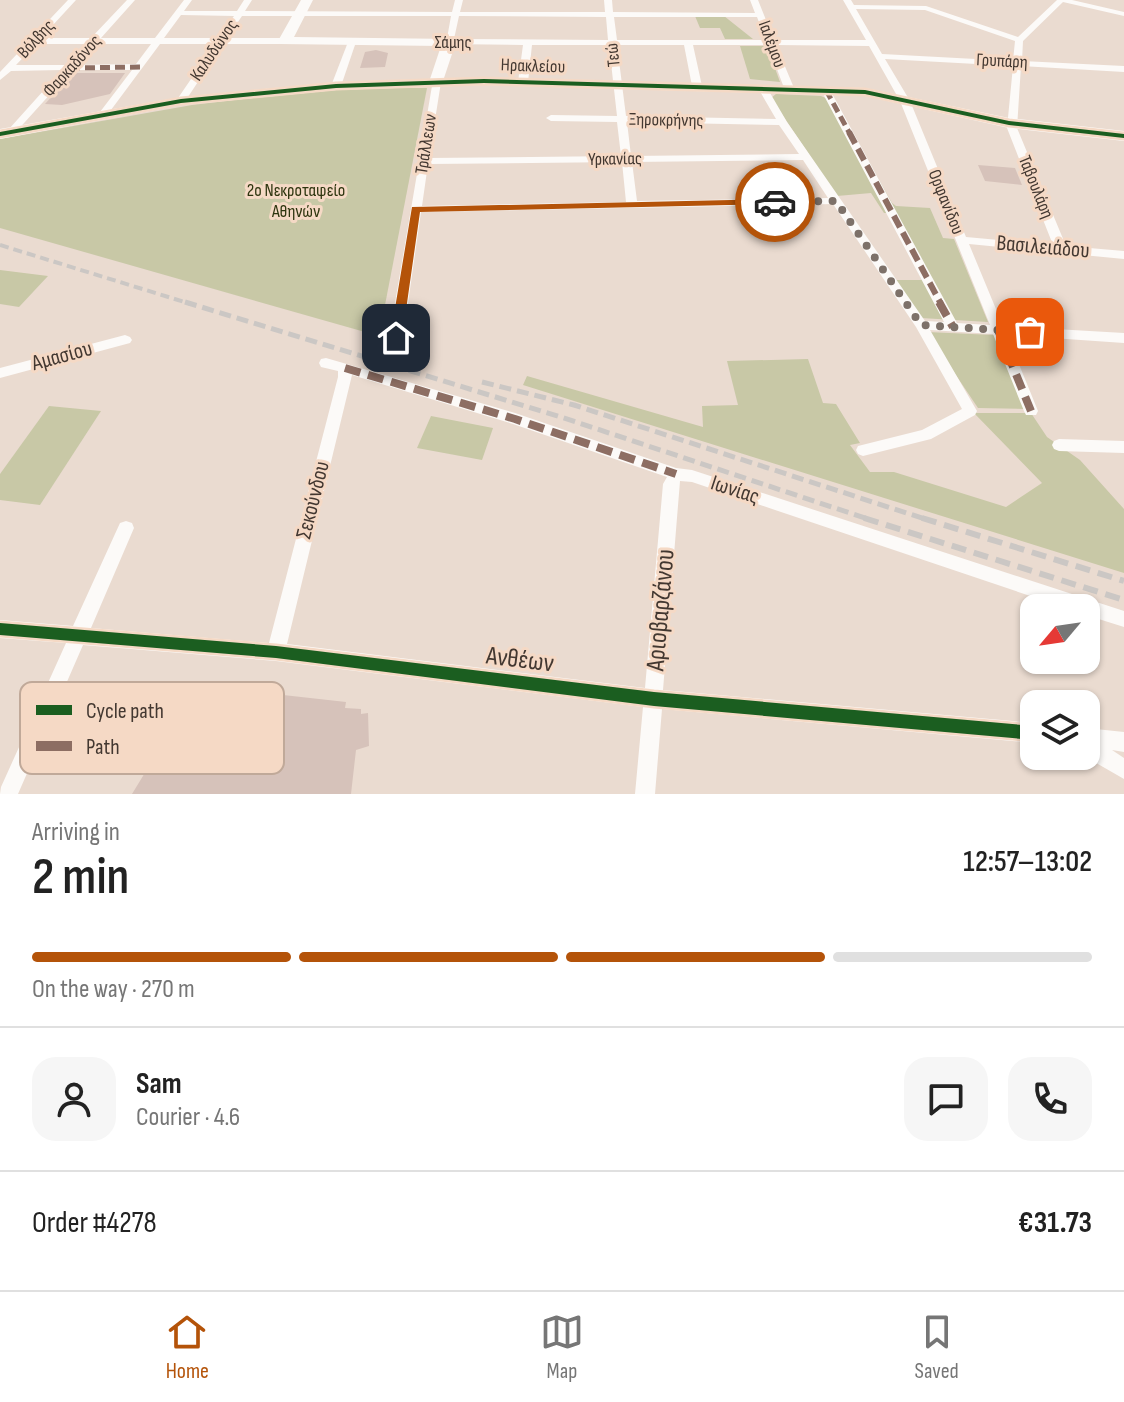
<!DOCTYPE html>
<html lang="en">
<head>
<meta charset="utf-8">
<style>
	body { margin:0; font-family:"Sofia Sans Condensed",sans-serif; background:#f6f6f6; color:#222; height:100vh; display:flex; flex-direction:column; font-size:30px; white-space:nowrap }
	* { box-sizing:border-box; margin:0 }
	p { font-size:26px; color:#767676 }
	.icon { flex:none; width:44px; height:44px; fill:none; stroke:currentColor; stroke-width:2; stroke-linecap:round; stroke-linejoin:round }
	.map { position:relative; height:794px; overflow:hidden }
	.side { display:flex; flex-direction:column; background:#fff; flex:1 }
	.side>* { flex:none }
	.needle { width:52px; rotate:241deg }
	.fabs { position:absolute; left:1020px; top:594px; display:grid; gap:16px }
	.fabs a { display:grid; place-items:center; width:80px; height:80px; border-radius:16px; background:#fff; box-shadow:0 2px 6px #0004; font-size:40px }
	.pin { position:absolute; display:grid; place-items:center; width:68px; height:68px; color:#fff; margin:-34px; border-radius:16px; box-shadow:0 4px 12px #0006 }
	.courier { position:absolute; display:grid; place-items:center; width:80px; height:80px; margin:-40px; border:6px solid #b45309; border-radius:50%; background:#fff; color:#222; box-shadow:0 2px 10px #0007 }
	.headline em { font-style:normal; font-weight:600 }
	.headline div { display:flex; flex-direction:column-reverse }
	.headline { display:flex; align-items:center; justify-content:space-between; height:136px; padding:0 32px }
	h1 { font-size:52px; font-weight:600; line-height:60px }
	.bar { display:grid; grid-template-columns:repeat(4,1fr); gap:12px 8px; align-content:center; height:96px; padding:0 32px }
	.bar i { height:10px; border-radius:6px; background:#e0e0e0 }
	.bar .selected { background:#b45309 }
	.bar p { grid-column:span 4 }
	.line { display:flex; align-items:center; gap:20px; padding:0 32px; border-top:2px solid #e0e0e0 }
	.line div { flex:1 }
	.round { display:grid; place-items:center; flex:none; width:84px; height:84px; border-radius:24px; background:#f6f6f6 }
	.menu { display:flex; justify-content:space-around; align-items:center; height:112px; border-top:2px solid #e0e0e0; background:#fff; font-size:22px; color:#767676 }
	.menu a { display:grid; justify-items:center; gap:4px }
	.menu .selected { color:#b45309 }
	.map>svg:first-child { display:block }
</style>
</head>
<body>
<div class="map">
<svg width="1124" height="794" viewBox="0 0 1124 794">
	<rect width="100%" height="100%" fill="#eadbd0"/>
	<g fill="#c8c8a6">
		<polygon points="695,16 724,16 753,39 725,39 720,28 700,28"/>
		<polygon points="740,46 767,46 780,82 750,79"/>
		<polygon points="337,88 427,88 379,336 0,228 0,139 192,105"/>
		<polygon points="776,94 821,96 835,102 892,203 896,206 930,208 943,238 954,239 988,322 921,318 895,280 922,280 888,213 884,213 871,193 837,196 771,98"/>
		<polygon points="0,270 48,276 19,307 0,304"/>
		<polygon points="927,332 994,335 1025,409 978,408"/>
		<polygon points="808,359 823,403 836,404 860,443 850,445 870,472 894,472 1006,507 1042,483 974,413 1031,413 1047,437 1080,460 1124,509 1124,573 523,385 527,376 703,427 702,406 738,405 727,361"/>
		<polygon points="49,406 101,411 40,505 0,500 0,474"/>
		<polygon points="431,416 493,428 482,460 417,448"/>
	</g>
	<g fill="#d6c2ba">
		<polygon points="376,50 388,53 385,67 360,68 365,52"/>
		<polygon points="73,73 125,73 110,94 62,105 45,104"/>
		<polygon points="978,165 1015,168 1022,185 985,181"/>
		<polygon points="177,683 346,702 345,708 361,709 361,714 368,713 369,746 356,750 351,794 132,794 157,753 179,733 153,729"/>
	</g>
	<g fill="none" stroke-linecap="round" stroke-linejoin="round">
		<g fill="#fcfaf8" fill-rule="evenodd">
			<path d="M68,0h8l-35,38h50l36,-38h8l-34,38h54l29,-38h8l-8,11h53l7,-11h8l-7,11 207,1 3,-12h8l-3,12h145l-1,-12h8l1,12 142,1 -5,-13h8l16,40h92l-23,-40h8l3,5 72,1 92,31 39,-37h15l52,12v4l-61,-14 -40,39 -1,20 102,5v6l-103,-6 -4,62 49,118 58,5v8l-155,-15 34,82 121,7v10l-117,-8 31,76 -2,4h-10l-2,-4 -31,-77 -63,-4 47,81 -2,4 -44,24 -68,17 -5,-2 -2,-4 2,-4 64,-16 40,-21 -46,-82 -83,-123 -412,8 -18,126 -2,3h-10l-2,-3 44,-258 8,2 -12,76 192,-2 -4,-34 -66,-1 -5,-3 5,-3 66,1 -8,-71h-77l-4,37 -5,3 -5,-3 5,-37 -77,-1 5,-28h-209l-15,22h58l4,3 -4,3h-62l-39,59 -3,1 -5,-3 39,-57h-55l-52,70 -3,1 -5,-3 32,-42h-60l-57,63h-6v-4l53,-59 -51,1 -11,9v-8zM856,9l69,1 90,31 -2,20 -131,-7zM181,15l53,1 -16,22h-54zM459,16l147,1 2,23 -154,-1zM614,17h143l9,23h-149zM36,44h51l-20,21h-51zM96,44h55l-15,20 -59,1zM617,45h67l8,41 5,3 5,-3 -9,-41h75l16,43 5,3 5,-3 -18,-43 93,1 31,55 90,224 -33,-2 -128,-235 -8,2 123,232 -19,-1 -138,-199 -21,-36 -8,2 18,31 -150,-3zM885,59l128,7 -6,62 46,117 -87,-8 -56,-136zM627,122l152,3 20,29 -168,2zM803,160l25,38 -191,3 -5,-39zM622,162l4,40 -204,4 6,-42z"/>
			<polygon points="352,39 356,42 341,86 333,88 331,86 348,42"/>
			<polygon points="125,335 130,337 132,340 130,343 0,378 0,368"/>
			<path d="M326,358l189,55 161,55 16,2 432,141v16l-38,-12v-7h-20l-374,-126 -12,-1 -17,209 371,33v20l-372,-34 -7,85h-20l8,-87 -367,-46 -193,-16 -65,149h-18l1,-7 65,-144 -66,-5v-18l73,6 47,-103 6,-2 6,2 2,5 -43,100 178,15 69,-266v-6l-17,-4 -2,-4 2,-4zM352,375l161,49 154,53 -4,7 -18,204 -358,-44z"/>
			<polygon points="1059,439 1124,441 1124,453 1059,451 1054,449 1052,445 1054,441"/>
			<polygon points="1086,728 1124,732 1124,752 1112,750 1124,758 1124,779 1084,756 1086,756"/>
		</g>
		<polygon fill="#fcfaf8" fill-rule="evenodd" points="301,0 313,0 294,37 454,39 456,42 444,78 865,88 1009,118 1124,131 1124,141 1009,128 865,96 484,85 336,90 181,105 0,139 0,129 181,97 336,82 430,79 441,46 280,44 278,41"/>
		<polyline stroke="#cbc7c4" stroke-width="4" stroke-dasharray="9 5" stroke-linecap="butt" points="0,245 191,304"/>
		<g stroke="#cbc7c4" stroke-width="5" stroke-dasharray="12 6" stroke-linecap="butt">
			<polyline points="185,302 561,417 871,520"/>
			<polyline points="482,382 574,405 928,520"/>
		</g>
		<g stroke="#cbc7c4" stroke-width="6" stroke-dasharray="15 8" stroke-linecap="butt">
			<polyline points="864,518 1124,600"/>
			<polyline points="922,518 1124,581"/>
		</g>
		<g stroke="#8d6e63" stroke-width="5" stroke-dasharray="10 5" stroke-linecap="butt">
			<polyline points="70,68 140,67"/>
			<polyline points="826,90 850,134"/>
		</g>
		<polyline stroke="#8d6e63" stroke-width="6" stroke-dasharray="13 6" stroke-linecap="butt" points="849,132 941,304"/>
		<g stroke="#8d6e63" stroke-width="8" stroke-dasharray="16 8" stroke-linecap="butt">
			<polyline points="939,302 953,327"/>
			<polyline points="998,330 1031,411"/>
			<polyline points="345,368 515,419 676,474"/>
		</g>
		<g stroke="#f5d9c5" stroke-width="5">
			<g id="cycleway">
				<polygon points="484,79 865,90 1009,121 1124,134 1124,138 1009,125 865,94 484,83 336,88 181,103 0,136 0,132 181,99 336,84"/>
				<polygon points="0,623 276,646 654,692 1034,726 1034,740 654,706 276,658 0,635"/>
			</g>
		</g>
		<use href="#cycleway" fill="#1b5e20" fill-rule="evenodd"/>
	</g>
	<polygon fill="#b45309" points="775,199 779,200 779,204 420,212 402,338 396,342 390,338 412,207"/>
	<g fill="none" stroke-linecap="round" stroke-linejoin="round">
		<polyline stroke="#7d7169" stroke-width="8" stroke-dasharray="0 14.4" points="775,202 836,201 921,325 1030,332"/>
	</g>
	<g text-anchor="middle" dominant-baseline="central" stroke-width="6" stroke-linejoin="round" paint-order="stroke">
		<g font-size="18" fill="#433831" stroke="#f5d9c5">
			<text transform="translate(36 39) rotate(-47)">Βόλβης</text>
			<text x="453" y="42">Σάμης</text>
			<text transform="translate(772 44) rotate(70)">Ιαλέμου</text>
			<text transform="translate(214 50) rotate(-56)">Καλυδώνος</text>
			<text transform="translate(613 55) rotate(-96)">Τεώ</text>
			<text transform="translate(1002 61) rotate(3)">Γρυπάρη</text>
			<text transform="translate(72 66) rotate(-48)">Φαρκαδόνος</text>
			<text transform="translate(533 66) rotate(2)">Ηρακλείου</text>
			<text transform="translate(666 120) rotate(1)">Ξηροκρήνης</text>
			<text transform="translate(426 144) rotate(-81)">Τράλλεων</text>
			<text transform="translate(615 159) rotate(-1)">Υρκανίας</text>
			<text transform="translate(1036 187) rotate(68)">Ταβουλάρη</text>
			<text transform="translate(946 202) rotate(68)">Ορφανίδου</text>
		</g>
		<g font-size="18" fill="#2e350f" stroke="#f5d9c5">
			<text x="296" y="190">2ο Νεκροταφείο<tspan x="296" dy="21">Αθηνών</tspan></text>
		</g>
		<g font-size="22" fill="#433831" stroke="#f5d9c5">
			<text transform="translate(1043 247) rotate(5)">Βασιλειάδου</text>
			<text transform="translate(62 356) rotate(-15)">Αμασίου</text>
			<text transform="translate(735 490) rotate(18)">Ιωνίας</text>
			<text transform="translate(313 500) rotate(-76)">Σεκούνδου</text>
		</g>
		<g font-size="26" fill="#433831" stroke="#f5d9c5">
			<text transform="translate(661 610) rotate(-85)">Αριοβαρζάνου</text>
			<text transform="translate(520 660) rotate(7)">Ανθέων</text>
		</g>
	</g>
	<rect x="20" y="682" width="264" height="92" rx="12" fill="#f5d9c5" stroke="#c0a999" stroke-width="2"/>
	<rect x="36" y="705" width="36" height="10" fill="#1b5e20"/>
	<rect x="36" y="741" width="36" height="10" fill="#8d6e63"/>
	<g font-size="22" fill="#433831">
		<text x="86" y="718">Cycle path</text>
		<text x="86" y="754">Path</text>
	</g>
</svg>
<div class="fabs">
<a><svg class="needle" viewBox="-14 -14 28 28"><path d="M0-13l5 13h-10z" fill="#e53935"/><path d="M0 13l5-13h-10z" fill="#767676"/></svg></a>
<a><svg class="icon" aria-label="layers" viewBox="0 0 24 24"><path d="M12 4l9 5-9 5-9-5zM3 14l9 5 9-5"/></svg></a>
</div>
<div class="pin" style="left:1030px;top:332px;background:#ea580c"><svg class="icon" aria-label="bag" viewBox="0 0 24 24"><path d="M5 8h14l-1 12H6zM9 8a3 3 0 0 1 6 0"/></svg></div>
<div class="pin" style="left:396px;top:338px;background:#1f2937"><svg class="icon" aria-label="home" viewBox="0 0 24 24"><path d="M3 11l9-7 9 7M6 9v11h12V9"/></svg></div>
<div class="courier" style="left:775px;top:202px"><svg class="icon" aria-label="car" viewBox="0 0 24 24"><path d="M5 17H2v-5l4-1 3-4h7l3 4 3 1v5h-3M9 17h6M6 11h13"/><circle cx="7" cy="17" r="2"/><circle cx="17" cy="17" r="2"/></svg></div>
</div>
<section class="side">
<div class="headline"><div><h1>2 min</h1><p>Arriving in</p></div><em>12:57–13:02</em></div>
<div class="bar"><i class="selected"></i><i class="selected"></i><i class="selected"></i><i></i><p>On the way · 270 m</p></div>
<div class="line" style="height:144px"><a class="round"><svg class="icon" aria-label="person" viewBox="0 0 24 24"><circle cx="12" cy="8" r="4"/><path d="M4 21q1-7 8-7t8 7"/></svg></a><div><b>Sam</b><p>Courier · 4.6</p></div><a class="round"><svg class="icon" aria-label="chat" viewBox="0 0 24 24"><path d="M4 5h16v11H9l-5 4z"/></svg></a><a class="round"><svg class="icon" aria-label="phone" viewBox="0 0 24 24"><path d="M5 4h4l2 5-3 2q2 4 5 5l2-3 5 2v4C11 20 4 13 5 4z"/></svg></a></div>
<div class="line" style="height:104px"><div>Order #4278</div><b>€31.73</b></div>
</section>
<nav class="menu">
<a class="selected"><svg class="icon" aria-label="home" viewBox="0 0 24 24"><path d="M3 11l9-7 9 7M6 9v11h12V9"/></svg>Home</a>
<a><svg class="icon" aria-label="map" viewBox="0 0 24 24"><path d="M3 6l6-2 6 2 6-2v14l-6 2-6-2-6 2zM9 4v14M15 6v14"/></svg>Map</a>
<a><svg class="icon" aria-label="saved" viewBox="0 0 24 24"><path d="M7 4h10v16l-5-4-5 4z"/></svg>Saved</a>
</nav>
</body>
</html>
